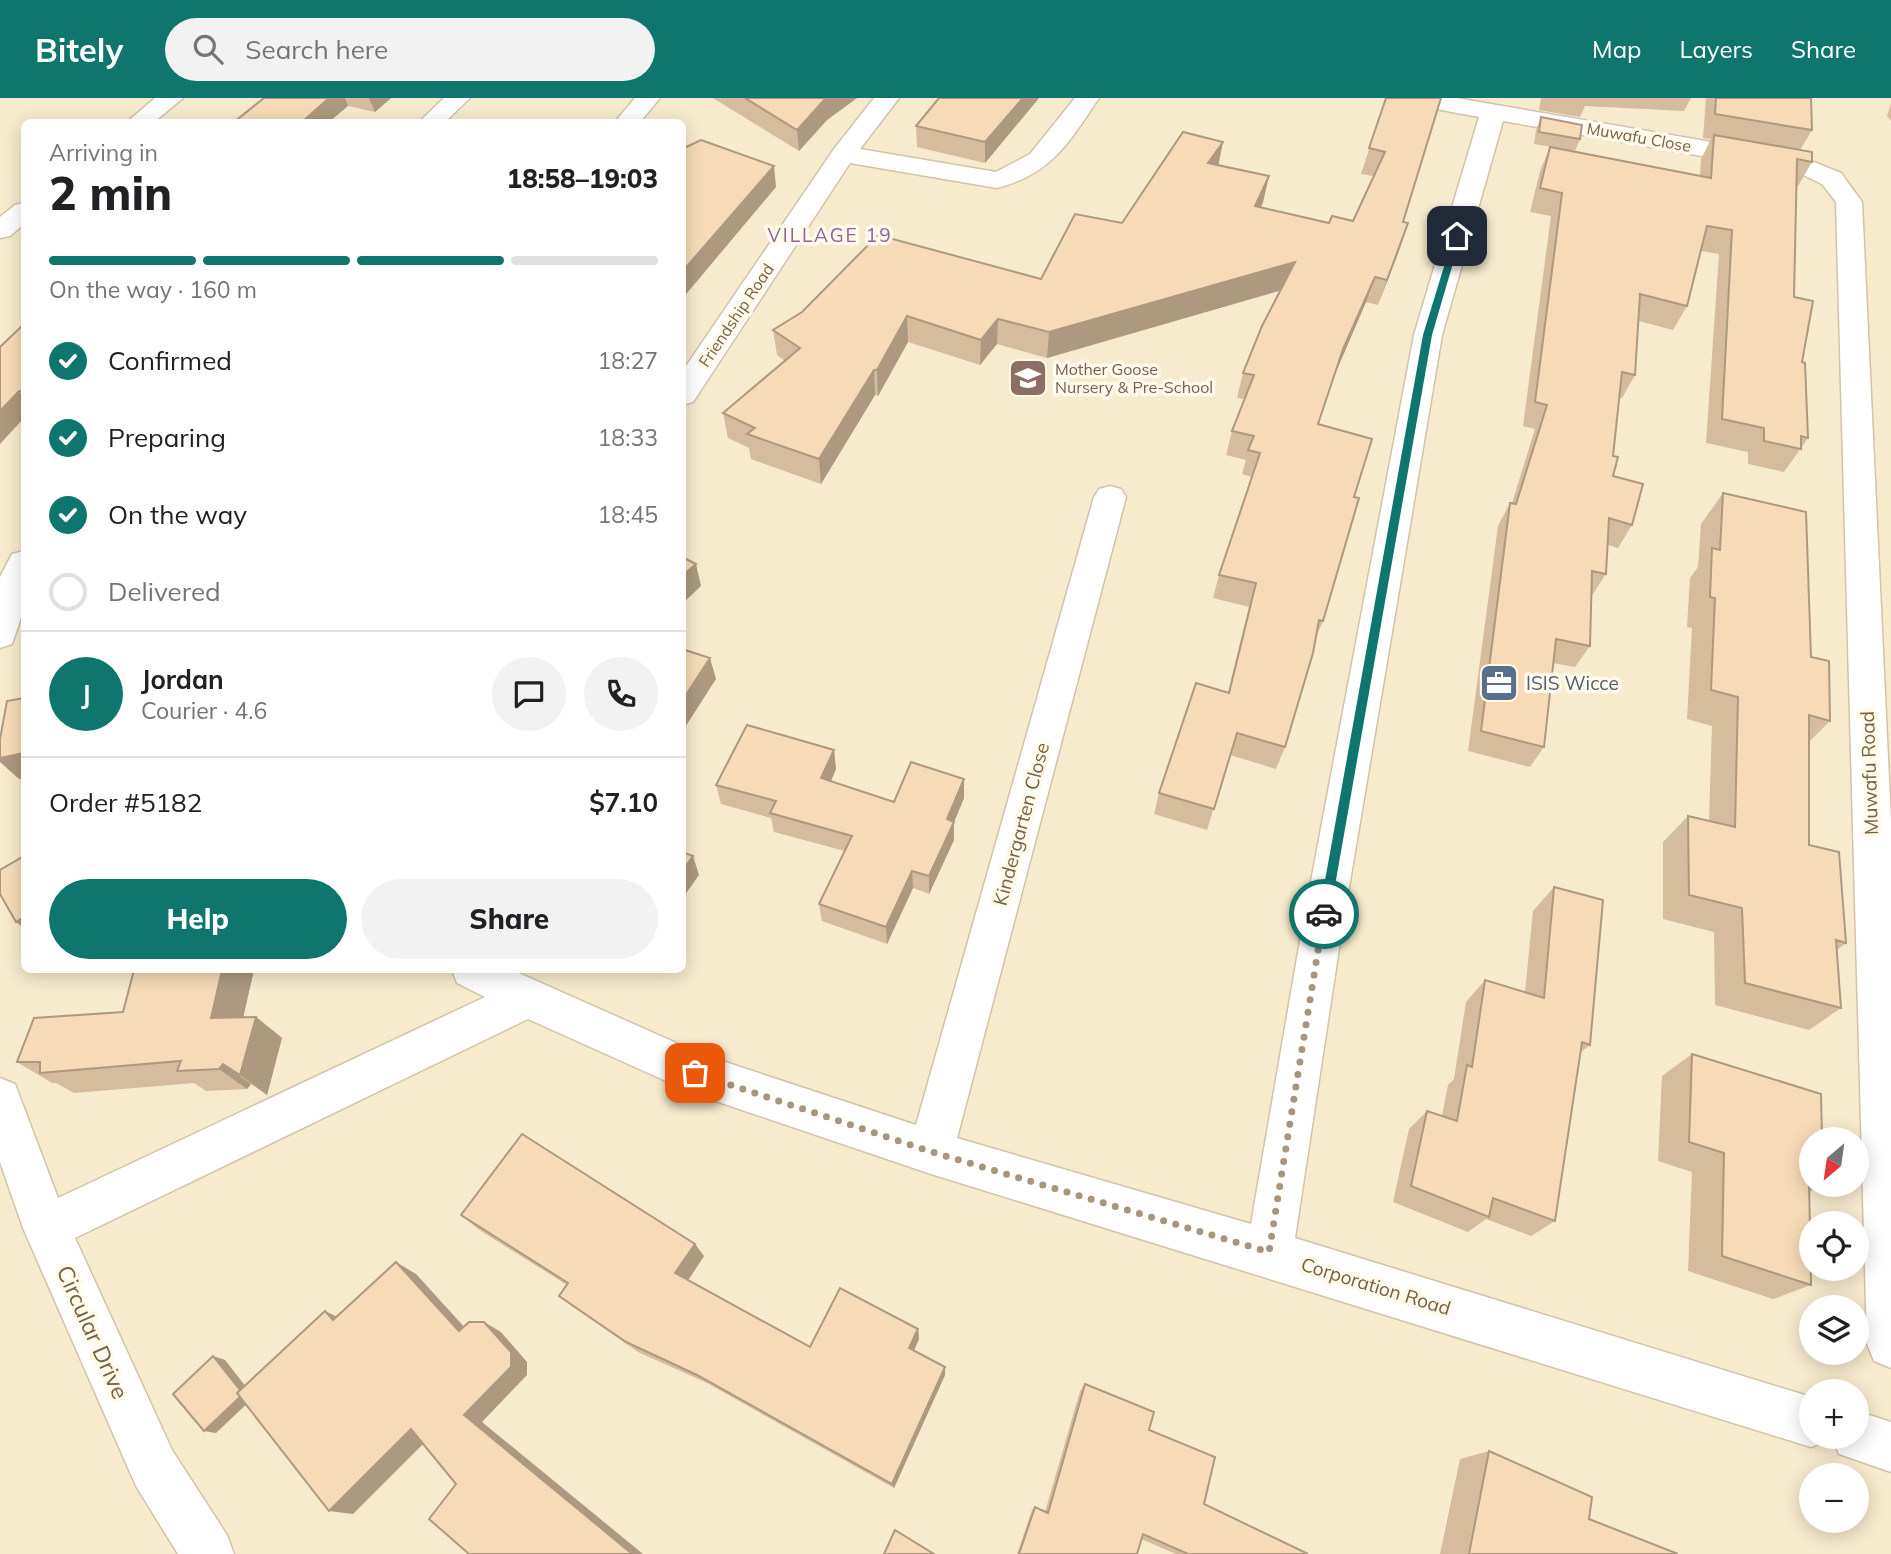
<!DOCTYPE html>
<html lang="en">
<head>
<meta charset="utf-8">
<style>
	body { margin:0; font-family:Mulish,sans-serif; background:#f2f2f2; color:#202124; height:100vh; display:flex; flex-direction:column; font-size:26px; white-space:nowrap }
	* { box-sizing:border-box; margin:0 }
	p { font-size:23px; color:#757577 }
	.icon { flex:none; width:38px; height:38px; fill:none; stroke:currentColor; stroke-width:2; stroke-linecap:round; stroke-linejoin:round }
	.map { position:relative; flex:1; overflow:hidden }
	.side { position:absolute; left:21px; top:21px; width:665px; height:854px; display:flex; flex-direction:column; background:#fff; border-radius:10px; box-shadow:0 4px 18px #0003 }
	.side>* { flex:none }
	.needle { width:46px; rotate:209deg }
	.fabs { position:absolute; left:1799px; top:1029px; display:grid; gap:14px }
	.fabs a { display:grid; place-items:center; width:70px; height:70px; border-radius:50%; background:#fff; box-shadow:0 4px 18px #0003; font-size:35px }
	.pin { position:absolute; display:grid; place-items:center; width:60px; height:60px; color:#fff; margin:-30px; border-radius:14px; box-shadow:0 4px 10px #0006 }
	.courier { position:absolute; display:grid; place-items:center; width:70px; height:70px; margin:-35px; border:5px solid #0f766e; border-radius:50%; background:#fff; color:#222; box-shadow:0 2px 9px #0007 }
	.summary em { font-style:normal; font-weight:800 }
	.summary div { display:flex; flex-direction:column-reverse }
	.summary { display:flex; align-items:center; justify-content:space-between; height:119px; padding:0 28px }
	h1 { font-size:46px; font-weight:800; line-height:52px }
	.bar { display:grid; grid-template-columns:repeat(4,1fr); gap:10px 7px; align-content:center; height:84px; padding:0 28px }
	.bar i { height:9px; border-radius:5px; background:#e0e0e0 }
	.bar .selected { background:#0f766e }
	.bar p { grid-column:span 4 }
	.line { display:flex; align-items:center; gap:18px; padding:0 28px; border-top:2px solid #e0e0e0 }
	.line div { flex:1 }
	.round { display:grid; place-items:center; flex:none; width:74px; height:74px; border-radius:37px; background:#f2f2f2 }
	ol { padding:0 28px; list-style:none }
	li { display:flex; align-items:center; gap:21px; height:77px }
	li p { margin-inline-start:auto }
	li .icon { padding:7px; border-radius:50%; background:#0f766e; color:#fff; stroke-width:4 }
	li:last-child { color:#757577 }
	li i { width:38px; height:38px; border:4px solid #e0e0e0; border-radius:50% }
	.primary-button { display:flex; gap:14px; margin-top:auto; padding:14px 28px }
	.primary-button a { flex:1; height:80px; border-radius:42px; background:#0f766e; color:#fff; font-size:28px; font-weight:800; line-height:80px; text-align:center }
	.primary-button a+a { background:#f2f2f2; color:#202124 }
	header { display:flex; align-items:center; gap:42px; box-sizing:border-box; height:98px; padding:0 35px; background:#0f766e; color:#fff }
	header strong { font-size:33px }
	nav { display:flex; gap:38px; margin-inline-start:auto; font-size:24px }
	.search { width:490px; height:63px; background:#f2f2f2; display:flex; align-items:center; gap:18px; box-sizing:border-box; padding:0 24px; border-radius:38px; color:#757577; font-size:26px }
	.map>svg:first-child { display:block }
</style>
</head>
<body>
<header>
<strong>Bitely</strong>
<div class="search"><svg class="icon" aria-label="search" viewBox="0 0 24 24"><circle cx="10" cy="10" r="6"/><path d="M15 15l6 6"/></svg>Search here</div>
<nav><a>Map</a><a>Layers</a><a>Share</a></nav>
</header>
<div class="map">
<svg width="1891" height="1456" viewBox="0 0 1891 1456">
	<rect width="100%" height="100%" fill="#fef8e1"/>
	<path fill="#f7ebce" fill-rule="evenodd" d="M0,0h1891v1456h-1891zM24,24h658v848h-658zM1811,1041h46v46h-46zM1811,1125h46v46h-46zM1811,1209h46v46h-46zM1811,1293h46v46h-46zM1811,1377h46v46h-46z"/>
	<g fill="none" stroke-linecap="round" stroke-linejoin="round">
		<g stroke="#d2c3a9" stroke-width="3">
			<g id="minor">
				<polygon points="155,0 183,0 154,24 127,24"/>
				<polygon points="444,0 470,0 445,24 419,24"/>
				<polygon points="635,0 660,0 640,24 615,24"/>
				<path d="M874,0h25l-39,51 136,23 34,-18 45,-56h24c-30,44 -47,76 -102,90l-147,-25 -157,239 -11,3v-33l152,-223z"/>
				<polygon points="1402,0 1456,0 1804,60 1841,75 1862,104 1891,724 1891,1270 1874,1263 1867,1246 1836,104 1822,86 1799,75 1503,23 1442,237 1342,831 1295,1140 1811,1299 1811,1339 1830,1339 1829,1342 1811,1349 931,1076 695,996 528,921 75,1140 172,1352 227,1437 234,1456 178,1456 136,1388 23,1130 0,1064 0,980 15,986 58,1100 485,899 457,885 452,872 512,872 701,956 916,1027 1094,399 1099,391 1110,388 1121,391 1126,399 957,1040 1251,1126 1302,831 1414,237 1479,19 1414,7 1405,5"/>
				<polygon points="24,105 24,126 10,138 0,140 0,119 15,107"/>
				<polygon points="24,453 24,511 12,546 0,550 0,479 12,456"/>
				<polygon points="1857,1313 1891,1324 1891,1374 1839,1356 1832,1339 1857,1339"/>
			</g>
		</g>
		<use href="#minor" fill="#fff" fill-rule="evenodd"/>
	</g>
	<g fill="#d4bc9d">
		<polygon points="264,0 391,0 375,14 348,8"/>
		<polygon points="713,0 857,0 827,22 799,53"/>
		<polygon points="939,0 1039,0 985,65 917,49 916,28"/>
		<polygon points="1386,0 1403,124 1400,150 1378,207 1366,204 1335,276 1318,326 1354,399 1323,523 1316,539 1285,649 1276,671 1230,657 1207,732 1154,716 1159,695 1228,594 1249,509 1213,500 1219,477 1252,379 1242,376 1246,362 1226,357 1232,333 1244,301 1237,300 1243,275 1281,192 1047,260 997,246 980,267 908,244 878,298 875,297 821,386 751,361 749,350 728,340 723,315 785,263 777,257 773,232 1041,181 1122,125 1219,68 1269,78 1263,104 1261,110 1329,125 1353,123 1373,78 1361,76"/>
		<polygon points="1541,0 1691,0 1684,13 1585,8 1580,19 1539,12"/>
		<polygon points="1706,0 1811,0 1812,32 1800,52 1812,64 1798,88 1796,88 1794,199 1802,264 1808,340 1784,374 1748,366 1748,354 1706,345 1719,156 1701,153 1687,208 1673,232 1639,223 1635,277 1622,300 1619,300 1613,358 1613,378 1632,427 1618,450 1608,447 1606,476 1591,499 1590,548 1575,569 1553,565 1544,649 1530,669 1468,653 1498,428 1510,405 1512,405 1535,331 1523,328 1551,118 1530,114 1540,73 1550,49 1700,78 1701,61 1711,41 1703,40"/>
		<polygon points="1891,6 1891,23 1887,18"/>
		<polygon points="1541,19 1580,41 1575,53 1534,46 1536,32"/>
		<polygon points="1723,395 1811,559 1830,623 1809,644 1809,747 1846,845 1837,852 1841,910 1809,932 1715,907 1714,834 1663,821 1663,744 1688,718 1709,723 1712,628 1687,621 1692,530 1687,529 1690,480 1698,469 1701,426"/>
		<polygon points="834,652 836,671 831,683 894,704 964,681 964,700 954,724 954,742 929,796 913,790 887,846 822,823 819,806 845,753 774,734 771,720 721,706 716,687"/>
		<polygon points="1554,789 1590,947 1581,954 1555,1123 1531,1138 1486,1121 1468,1134 1393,1104 1409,1031 1427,1013 1442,1018 1448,987 1454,981 1466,904 1485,882 1525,894 1533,813"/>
		<polygon points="134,872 254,872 243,919 256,919 282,940 267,997 251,986 247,991 206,993 194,985 74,995 56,985 52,985 17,964 123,914"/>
		<polygon points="1692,956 1811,1041 1811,1087 1823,1087 1809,1094 1811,1187 1773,1201 1688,1173 1692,1074 1658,1063 1662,978"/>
		<polygon points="461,1117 704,1158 688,1182 810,1249 918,1231 919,1241 914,1252 945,1277 894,1390 707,1285 638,1254 573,1209 559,1198 567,1187 478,1131"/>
		<polygon points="1085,1286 1149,1332 1204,1406 1308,1456 1176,1456 1141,1441 1137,1456 1017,1456 1032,1412 1035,1409 1045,1414 1080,1293"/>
		<polygon points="1489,1353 1589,1421 1678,1456 1440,1456 1460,1361"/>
	</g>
	<g fill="#ac997f">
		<polygon points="329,0 345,0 348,8 329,24 302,24"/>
		<polygon points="369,0 391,0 375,14"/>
		<polygon points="826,0 857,0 827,22 799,53 797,32"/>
		<polygon points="1023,0 1039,0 985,65 985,44"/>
		<polygon points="1223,44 1218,69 1208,65"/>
		<polygon points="774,68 776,89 682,201 682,174"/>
		<polygon points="1269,78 1263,104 1250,134 1255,108"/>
		<polygon points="1408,125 1400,150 1378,207 1387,182"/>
		<polygon points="1295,164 1289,190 1047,260 1049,234"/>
		<polygon points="1375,179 1366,204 1335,276 1343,251"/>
		<polygon points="907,218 908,244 878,298 877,272"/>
		<polygon points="998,221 997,246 980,267 981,242"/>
		<polygon points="874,272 875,297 821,386 819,361"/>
		<polygon points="19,293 24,300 24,320 0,346 0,313"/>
		<polygon points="696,466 701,488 682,506 682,478"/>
		<polygon points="710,560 716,581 682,634 682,603"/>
		<polygon points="834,652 836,671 824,699 821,680"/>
		<polygon points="24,655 24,680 19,681 0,664 0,660"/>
		<polygon points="964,681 964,700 954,724 954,742 929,796 929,778 947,721"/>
		<polygon points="693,758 699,777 682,801 682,773"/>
		<polygon points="912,773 913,790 887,846 886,829"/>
		<polygon points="24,819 24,830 16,824"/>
		<polygon points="222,872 254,872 238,942 211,920"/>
		<polygon points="256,919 282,940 267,997 240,977"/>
		<polygon points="223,966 251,986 247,991 219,971"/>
		<polygon points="695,1146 704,1158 685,1187 675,1175"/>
		<polygon points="396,1164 416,1176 477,1243 459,1233"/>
		<polygon points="325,1213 348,1224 333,1222"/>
		<polygon points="484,1224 501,1234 527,1264 527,1277 482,1324 643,1456 631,1456 464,1317"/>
		<polygon points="918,1231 919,1241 911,1259 909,1250"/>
		<polygon points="213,1258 225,1262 254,1299 216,1335 204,1333"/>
		<polygon points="945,1269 945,1277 894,1390 892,1386"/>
		<polygon points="411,1331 432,1337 353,1416 329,1413"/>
	</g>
	<g fill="#f6dbb6" stroke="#ac997f" stroke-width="2">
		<polygon points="264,0 329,0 302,24 234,24"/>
		<polygon points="745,0 826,0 797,32"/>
		<polygon points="939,0 1023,0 985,44 916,28"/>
		<polygon points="1386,0 1441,0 1403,124 1408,125 1387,182 1375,179 1343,251 1318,326 1372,341 1354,399 1359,400 1323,523 1319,522 1313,555 1285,649 1237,635 1214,711 1159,695 1196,585 1229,595 1256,485 1219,477 1260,355 1248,352 1254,338 1232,333 1254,277 1243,275 1262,228 1295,164 1049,234 998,221 981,242 907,218 877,272 874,272 819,361 747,336 755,330 723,315 800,250 773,232 802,214 878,137 1041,181 1075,116 1122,125 1183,34 1223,44 1208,65 1269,78 1255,108 1329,125 1332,118 1353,123 1385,54 1369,50"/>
		<polygon points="1716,0 1811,0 1812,32 1715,16"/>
		<polygon points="1541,19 1582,27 1580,41 1539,34"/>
		<polygon points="1714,37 1812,54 1812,64 1797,61 1794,199 1813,203 1802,264 1805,265 1808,340 1801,338 1801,351 1764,343 1764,330 1722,321 1732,132 1707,128 1687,208 1640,196 1635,277 1622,274 1613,358 1618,359 1613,378 1643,386 1632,427 1609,420 1606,476 1592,473 1590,548 1556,541 1544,649 1481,633 1510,405 1516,406 1547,307 1535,304 1562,95 1540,90 1550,49 1711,80"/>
		<polygon points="701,42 774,68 682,174 682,51"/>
		<polygon points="24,226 24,294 19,293 0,313 0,249"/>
		<polygon points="1723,395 1806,414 1811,559 1829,563 1830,623 1809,617 1809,747 1839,754 1846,845 1836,842 1841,910 1745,885 1742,810 1689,797 1688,718 1735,729 1738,599 1711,592 1715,500 1710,499 1712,450 1720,452"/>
		<polygon points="682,459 696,466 682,478"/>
		<polygon points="682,551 710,560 682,603"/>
		<polygon points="24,600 24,655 0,660 0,641 7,603"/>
		<polygon points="747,627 834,652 821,680 894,704 911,664 964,681 947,721 954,724 929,778 912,773 886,829 819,806 852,738 770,715 776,703 716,687"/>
		<polygon points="682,754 693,758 682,773"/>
		<polygon points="24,758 24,819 16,824 0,796 0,772"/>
		<polygon points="1554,789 1603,802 1590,947 1582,944 1555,1123 1493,1100 1489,1119 1411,1088 1427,1013 1457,1023 1467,967 1472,969 1485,882 1544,900"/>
		<polygon points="134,872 222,872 211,920 256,919 240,977 223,966 219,971 177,973 181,963 40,975 40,964 17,964 34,920 123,914"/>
		<polygon points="1692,956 1821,996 1822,1041 1811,1041 1811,1083 1809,1083 1811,1187 1722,1158 1724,1055 1689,1044"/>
		<polygon points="522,1036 695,1146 675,1175 810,1249 840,1190 918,1231 909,1250 945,1269 892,1386 697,1277 626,1244 559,1198 568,1185 461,1117"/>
		<polygon points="396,1164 459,1233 469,1224 484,1224 511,1254 511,1269 464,1317 631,1455 631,1456 469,1456 429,1421 456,1386 411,1331 329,1413 237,1295 325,1213 333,1222"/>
		<polygon points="213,1258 240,1292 237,1295 240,1299 204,1333 173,1296"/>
		<polygon points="1085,1286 1154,1314 1149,1332 1215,1359 1204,1406 1308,1456 1188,1456 1143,1436 1137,1456 1019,1456 1035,1409 1048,1415"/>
		<polygon points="1489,1353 1592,1399 1589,1421 1678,1456 1469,1456"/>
		<polygon points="895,1432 934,1456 884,1456"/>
	</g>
	<polygon fill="#0f766e" points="1454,136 1461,138 1432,237 1330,816 1324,821 1319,816 1423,237"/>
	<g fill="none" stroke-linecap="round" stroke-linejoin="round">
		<polyline stroke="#a7957c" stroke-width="7" stroke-dasharray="0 12.6" points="695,975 932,1054 1269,1154 1324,816"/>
	</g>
	<defs>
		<g id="school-square" transform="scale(2.0125)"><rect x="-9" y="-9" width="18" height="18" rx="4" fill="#8d6e63" stroke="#fffae9"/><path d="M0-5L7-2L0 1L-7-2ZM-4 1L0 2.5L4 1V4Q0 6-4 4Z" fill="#fff"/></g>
		<g id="office-square" transform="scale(2.0125)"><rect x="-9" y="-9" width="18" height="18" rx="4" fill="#5c6f8a" stroke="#fffae9"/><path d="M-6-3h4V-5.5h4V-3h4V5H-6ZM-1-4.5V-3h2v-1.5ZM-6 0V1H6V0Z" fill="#fff"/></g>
	</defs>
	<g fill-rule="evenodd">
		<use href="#school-square" x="1028" y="280"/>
		<use href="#office-square" x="1499" y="585"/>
	</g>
	<g text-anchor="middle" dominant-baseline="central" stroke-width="7" stroke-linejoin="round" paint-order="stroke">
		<g font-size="16" fill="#786045" stroke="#fffae9">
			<text transform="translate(1639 39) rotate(10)">Muwafu Close</text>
			<text transform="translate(736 217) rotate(-56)">Friendship Road</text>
		</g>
		<g font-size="16" fill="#785e54" stroke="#fffae9" text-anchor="start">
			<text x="1055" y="271">Mother Goose<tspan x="1055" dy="18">Nursery &amp; Pre-School</tspan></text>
		</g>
		<g font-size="19" letter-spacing="2" fill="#92609c" stroke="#fffae9">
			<text x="830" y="137">VILLAGE 19</text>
		</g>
		<g font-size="19" fill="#4e5e75" stroke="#fffae9" text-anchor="start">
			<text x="1526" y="585">ISIS Wicce</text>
		</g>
		<g font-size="19" fill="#786045" stroke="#fffae9">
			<text transform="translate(1869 675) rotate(-92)">Muwafu Road</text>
			<text transform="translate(1021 726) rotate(-75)">Kindergarten Close</text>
			<text transform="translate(1376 1188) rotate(17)">Corporation Road</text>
		</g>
		<g font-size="23" fill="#786045" stroke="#fffae9">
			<text transform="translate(93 1234) rotate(66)">Circular Drive</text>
		</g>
	</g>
</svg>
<div class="fabs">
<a><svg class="needle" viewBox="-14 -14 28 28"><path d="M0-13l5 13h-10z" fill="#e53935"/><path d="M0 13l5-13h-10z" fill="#757577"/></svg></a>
<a><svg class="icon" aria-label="locate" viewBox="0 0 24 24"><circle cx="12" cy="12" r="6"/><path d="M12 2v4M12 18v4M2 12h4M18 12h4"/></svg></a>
<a><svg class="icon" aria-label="layers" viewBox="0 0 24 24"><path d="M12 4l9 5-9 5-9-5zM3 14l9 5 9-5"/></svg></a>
<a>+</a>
<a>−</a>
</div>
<div class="pin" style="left:695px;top:975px;background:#ea580c"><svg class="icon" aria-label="bag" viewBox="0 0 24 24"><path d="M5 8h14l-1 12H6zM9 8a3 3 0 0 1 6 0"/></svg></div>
<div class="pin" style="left:1457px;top:138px;background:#1f2937"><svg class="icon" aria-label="home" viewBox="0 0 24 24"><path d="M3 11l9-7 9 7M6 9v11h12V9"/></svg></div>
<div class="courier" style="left:1324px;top:816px"><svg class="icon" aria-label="car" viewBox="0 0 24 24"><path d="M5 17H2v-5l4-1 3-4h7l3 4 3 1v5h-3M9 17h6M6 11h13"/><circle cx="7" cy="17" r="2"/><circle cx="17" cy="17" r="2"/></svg></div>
<section class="side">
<div class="summary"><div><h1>2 min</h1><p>Arriving in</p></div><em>18:58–19:03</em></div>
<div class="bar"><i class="selected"></i><i class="selected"></i><i class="selected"></i><i></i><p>On the way · 160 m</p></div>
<ol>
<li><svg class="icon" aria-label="check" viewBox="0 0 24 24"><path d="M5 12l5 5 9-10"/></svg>Confirmed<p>18:27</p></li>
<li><svg class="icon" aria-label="check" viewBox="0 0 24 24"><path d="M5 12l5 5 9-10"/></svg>Preparing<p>18:33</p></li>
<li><svg class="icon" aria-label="check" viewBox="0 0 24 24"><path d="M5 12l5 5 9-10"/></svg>On the way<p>18:45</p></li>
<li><i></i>Delivered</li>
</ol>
<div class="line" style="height:126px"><b class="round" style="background:#0f766e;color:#fff">J</b><div><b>Jordan</b><p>Courier · 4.6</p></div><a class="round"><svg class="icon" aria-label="chat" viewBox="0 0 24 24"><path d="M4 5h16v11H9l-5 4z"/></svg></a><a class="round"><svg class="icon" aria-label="phone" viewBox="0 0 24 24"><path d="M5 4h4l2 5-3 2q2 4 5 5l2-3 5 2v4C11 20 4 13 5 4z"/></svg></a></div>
<div class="line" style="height:91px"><div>Order #5182</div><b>$7.10</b></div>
<div class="primary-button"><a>Help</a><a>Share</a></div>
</section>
</div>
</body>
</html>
